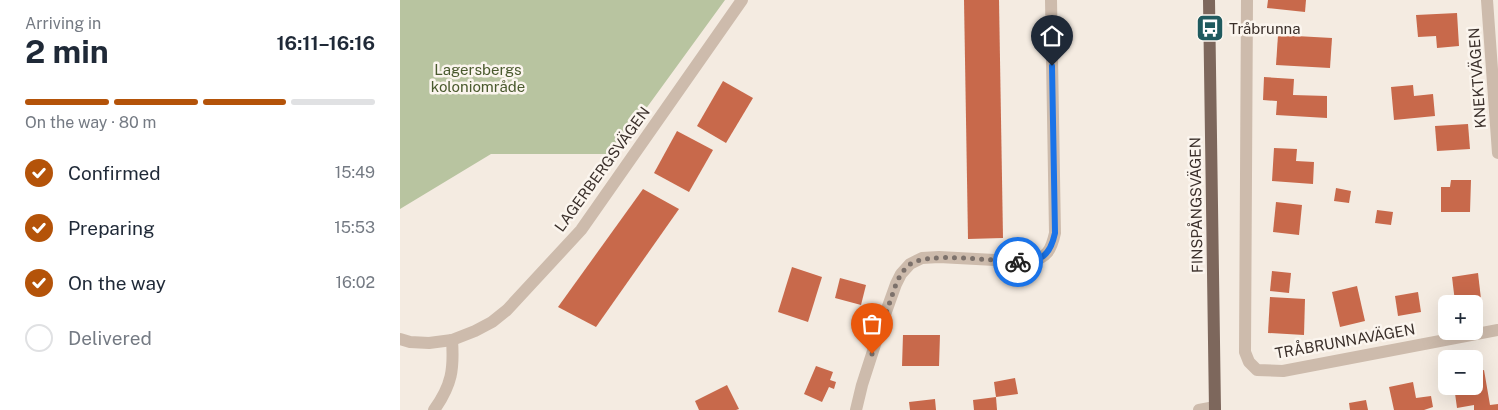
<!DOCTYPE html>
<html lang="en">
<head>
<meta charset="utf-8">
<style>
	body { margin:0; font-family:"Public Sans",sans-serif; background:#f2f2f3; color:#1f2937; height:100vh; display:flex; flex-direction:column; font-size:19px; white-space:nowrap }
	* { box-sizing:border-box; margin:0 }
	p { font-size:16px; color:#747a83 }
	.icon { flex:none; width:28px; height:28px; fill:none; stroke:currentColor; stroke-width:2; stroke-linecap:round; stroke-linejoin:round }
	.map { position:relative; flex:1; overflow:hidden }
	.drawer { display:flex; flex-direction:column; background:#fff; width:400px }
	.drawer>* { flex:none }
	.tools { position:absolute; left:1038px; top:295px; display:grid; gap:10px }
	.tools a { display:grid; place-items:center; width:45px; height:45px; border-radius:8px; background:#fff; box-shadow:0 5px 20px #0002; font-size:25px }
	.pin { position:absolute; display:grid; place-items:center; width:42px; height:42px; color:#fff; margin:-51px -21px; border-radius:50% 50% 50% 0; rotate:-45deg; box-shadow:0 0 5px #0007 }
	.pin .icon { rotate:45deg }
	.courier { position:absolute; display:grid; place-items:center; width:50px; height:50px; margin:-25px; border:4px solid #1a73e8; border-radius:50%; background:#fff; color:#222; box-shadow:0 1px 6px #0007 }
	.summary em { font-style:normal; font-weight:700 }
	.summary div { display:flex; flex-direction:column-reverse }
	.summary { display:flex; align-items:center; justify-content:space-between; height:85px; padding:0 25px }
	h1 { font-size:32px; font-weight:700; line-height:38px }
	.bar { display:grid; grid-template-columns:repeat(4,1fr); gap:8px 5px; align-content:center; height:60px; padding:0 25px }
	.bar i { height:6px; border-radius:4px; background:#e0e1e3 }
	.bar .selected { background:#b45309 }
	.bar p { grid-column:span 4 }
	ol { padding:0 25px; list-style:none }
	li { display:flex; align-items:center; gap:15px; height:55px }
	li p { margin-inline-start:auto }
	li .icon { padding:5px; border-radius:50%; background:#b45309; color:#fff; stroke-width:4 }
	li:last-child { color:#747a83 }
	li i { width:28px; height:28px; border:2px solid #e0e1e3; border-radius:50% }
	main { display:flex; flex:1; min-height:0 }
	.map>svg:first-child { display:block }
</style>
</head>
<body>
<main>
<section class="drawer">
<div class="summary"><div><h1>2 min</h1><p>Arriving in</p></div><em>16:11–16:16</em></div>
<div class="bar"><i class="selected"></i><i class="selected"></i><i class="selected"></i><i></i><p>On the way · 80 m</p></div>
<ol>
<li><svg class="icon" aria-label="check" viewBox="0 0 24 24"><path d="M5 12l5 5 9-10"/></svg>Confirmed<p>15:49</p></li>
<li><svg class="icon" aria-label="check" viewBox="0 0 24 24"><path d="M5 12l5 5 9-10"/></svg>Preparing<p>15:53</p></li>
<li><svg class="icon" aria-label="check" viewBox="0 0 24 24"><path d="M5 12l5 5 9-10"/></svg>On the way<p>16:02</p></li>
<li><i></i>Delivered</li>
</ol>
</section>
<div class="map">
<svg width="1098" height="410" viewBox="0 0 1098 410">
	<rect width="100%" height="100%" fill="#f4ebe1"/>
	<polygon fill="#b8c4a0" points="0,0 325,0 213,154 91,154 0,209"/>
	<g fill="#c8694b">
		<polygon points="564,0 599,0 603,238 568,239"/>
		<polygon points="868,0 906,0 905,12 867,8"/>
		<polygon points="1057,13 1059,46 1037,48 1036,36 1018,37 1016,15"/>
		<polygon points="878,35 932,38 930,68 876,65"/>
		<polygon points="864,77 894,79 893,95 927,96 927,118 876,115 877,101 863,100"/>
		<polygon points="323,81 353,98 326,143 297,126"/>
		<polygon points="1013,85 1014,96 1033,94 1035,116 994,120 991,87"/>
		<polygon points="1068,124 1070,149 1037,151 1035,126"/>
		<polygon points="277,131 313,150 289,192 254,173"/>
		<polygon points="874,148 897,149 896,161 914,162 913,184 872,181"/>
		<polygon points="1051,180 1071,180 1070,212 1041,212 1041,187 1050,187"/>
		<polygon points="936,188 951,191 949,203 934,201"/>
		<polygon points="243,189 279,209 196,327 158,307"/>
		<polygon points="876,202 902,205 899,235 873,232"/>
		<polygon points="977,210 993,212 991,225 975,223"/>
		<polygon points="392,267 422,277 408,322 378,312"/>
		<polygon points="872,271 891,273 889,293 870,291"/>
		<polygon points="1078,273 1081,299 1055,302 1052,277"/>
		<polygon points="440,278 466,285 461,305 435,298"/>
		<polygon points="957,286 965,321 940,327 932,292"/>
		<polygon points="1018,292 1021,312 998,316 995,296"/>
		<polygon points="870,297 905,299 904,335 868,333"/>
		<polygon points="503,335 540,335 539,366 502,366"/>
		<polygon points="416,366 433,372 430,380 436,382 434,389 429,387 422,402 404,394"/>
		<polygon points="1084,370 1090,405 1098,404 1098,410 1074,410 1074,405 1057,408 1054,386 1074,386 1074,372"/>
		<polygon points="615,378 618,394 596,397 594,382"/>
		<polygon points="1013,382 1016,398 1031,396 1033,407 1024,410 994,410 989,387"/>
		<polygon points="327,385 339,409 336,410 299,410 295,401"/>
		<polygon points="596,397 597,410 574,410 573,400"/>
		<polygon points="535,399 536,410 510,410 509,402"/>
		<polygon points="966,400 968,410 950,410 949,403"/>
	</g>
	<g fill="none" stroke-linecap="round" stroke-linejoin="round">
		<g stroke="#cdbbac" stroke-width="12">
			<polyline points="847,0 845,352 849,362 857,370 883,371 1098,330"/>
			<polyline points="1087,0 1098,153"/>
			<polyline points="0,339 10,342 29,343 52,340 75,331 92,322 107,310 181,230 342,0"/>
			<path d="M34,410c18,-25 20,-41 18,-70"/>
			<path d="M456,410l6,-25 20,-62 14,-39 5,-10 9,-10 12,-6 17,-1 91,5c17,-5 21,-11 25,-29l-4,-233"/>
			<polyline points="799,410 815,407"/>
		</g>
		<polyline stroke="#7d675c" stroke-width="12" points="809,0 815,410"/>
	</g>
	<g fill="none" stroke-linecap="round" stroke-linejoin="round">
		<path stroke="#7c716b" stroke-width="5" stroke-dasharray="0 9" d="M472,354l24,-70c3,-7 7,-14 13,-19 17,-14 85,-4 109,-3"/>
		<path stroke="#1a73e8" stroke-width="6" d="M618,262c23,0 32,-6 37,-29l-3,-167"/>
	</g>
	<defs>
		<g id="bus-square" transform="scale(1.4375)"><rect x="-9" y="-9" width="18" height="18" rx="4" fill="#1f5a5e" stroke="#fbf5ee"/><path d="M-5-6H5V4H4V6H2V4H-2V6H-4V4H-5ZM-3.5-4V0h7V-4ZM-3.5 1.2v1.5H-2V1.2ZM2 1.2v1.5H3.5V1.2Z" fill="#fff"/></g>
	</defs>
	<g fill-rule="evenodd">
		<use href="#bus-square" x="810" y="28"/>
	</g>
	<g text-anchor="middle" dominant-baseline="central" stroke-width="5" stroke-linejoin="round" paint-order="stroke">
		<g font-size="15" fill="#3b302b" stroke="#fbf5ee" text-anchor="start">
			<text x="829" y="28">Tråbrunna</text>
		</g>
		<g font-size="15" fill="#4a5a2e" stroke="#fbf5ee">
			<text x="78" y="69">Lagersbergs<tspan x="78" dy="17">koloniområde</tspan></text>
		</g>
		<g font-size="15" fill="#3b302b" stroke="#fbf5ee">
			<text transform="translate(1077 78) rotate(-94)">KNEKTVÄGEN</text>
			<text transform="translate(202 169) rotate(-54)">LAGERBERGSVÄGEN</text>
			<text transform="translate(796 205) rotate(-91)">FINSPÅNGSVÄGEN</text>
			<text transform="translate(945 341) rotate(-10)">TRÅBRUNNAVÄGEN</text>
		</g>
	</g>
</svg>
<div class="tools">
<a>+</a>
<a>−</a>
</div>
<div class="pin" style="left:472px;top:354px;background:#ea580c"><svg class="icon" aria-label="bag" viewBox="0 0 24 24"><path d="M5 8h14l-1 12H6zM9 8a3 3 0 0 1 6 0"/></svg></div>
<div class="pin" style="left:652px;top:66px;background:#1f2937"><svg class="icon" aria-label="home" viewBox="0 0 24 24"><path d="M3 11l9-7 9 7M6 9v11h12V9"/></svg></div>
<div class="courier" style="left:618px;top:262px"><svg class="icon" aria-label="bike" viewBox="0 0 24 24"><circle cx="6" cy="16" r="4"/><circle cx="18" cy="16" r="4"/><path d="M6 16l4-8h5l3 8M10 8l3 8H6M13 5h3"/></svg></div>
</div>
</main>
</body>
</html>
